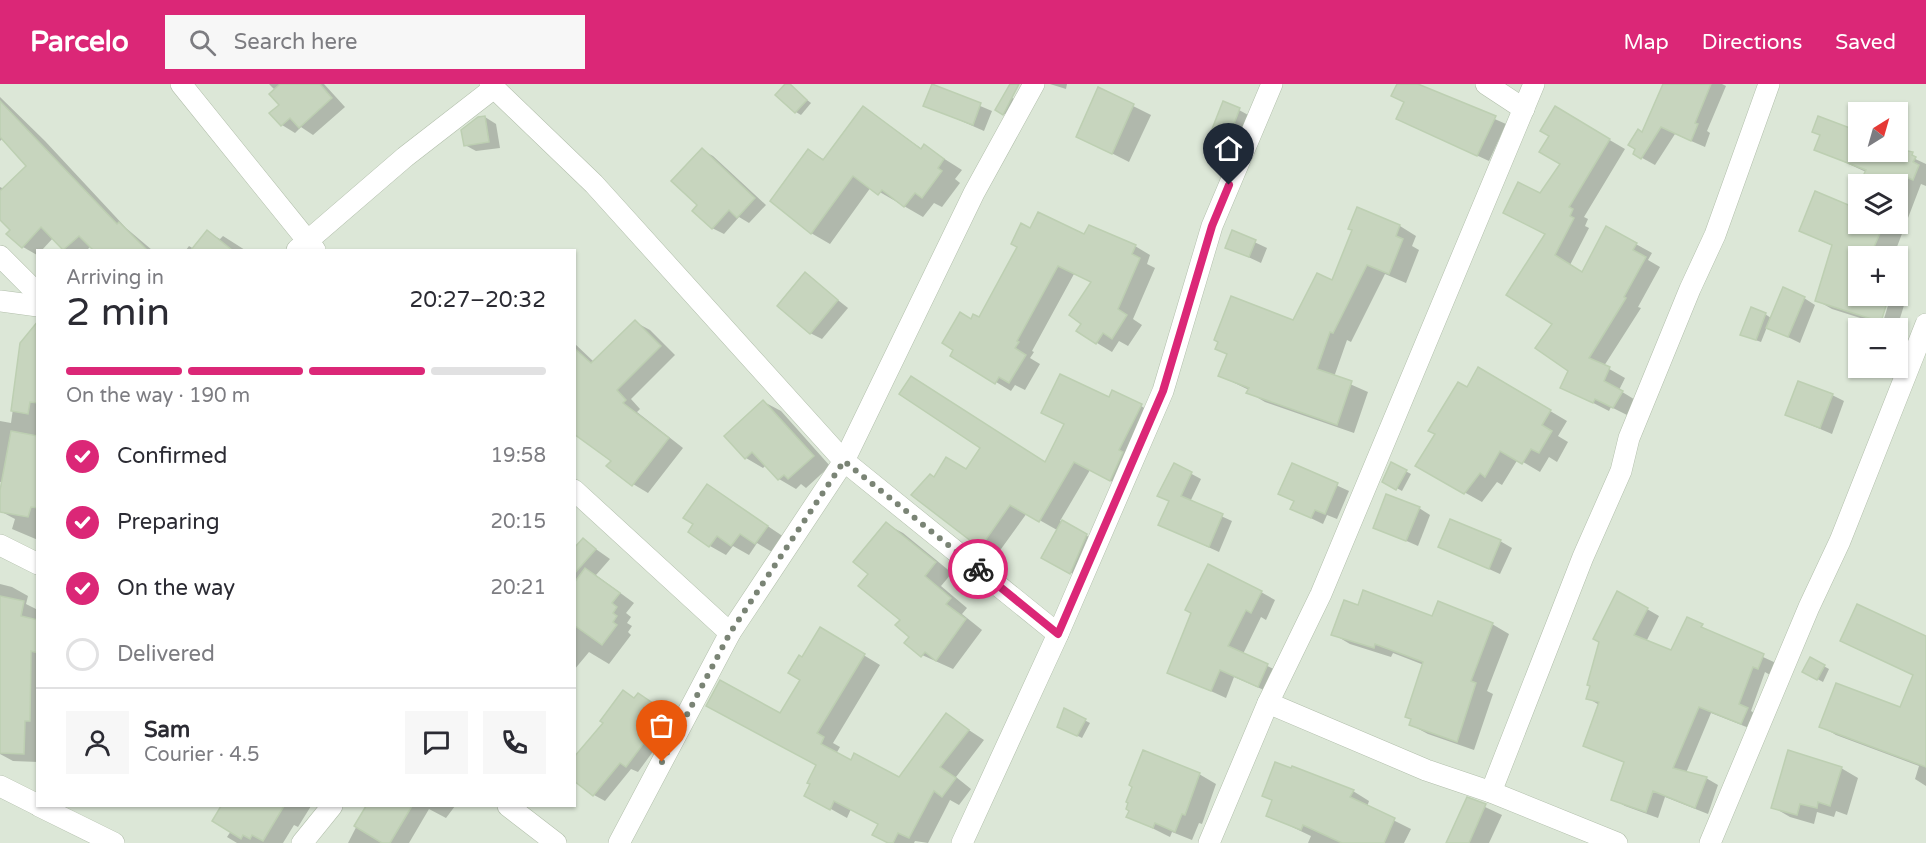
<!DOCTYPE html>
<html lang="en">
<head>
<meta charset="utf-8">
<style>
	body { margin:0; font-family:"Varela Round",sans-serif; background:#f7f7f7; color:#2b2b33; height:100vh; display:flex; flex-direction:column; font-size:22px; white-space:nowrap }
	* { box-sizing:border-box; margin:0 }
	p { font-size:20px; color:#7c7c81 }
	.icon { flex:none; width:33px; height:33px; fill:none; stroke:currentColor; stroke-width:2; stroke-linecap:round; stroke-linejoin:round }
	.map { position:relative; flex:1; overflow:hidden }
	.details { position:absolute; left:36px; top:165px; width:540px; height:558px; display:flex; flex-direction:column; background:#fff; border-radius:0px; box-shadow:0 2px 4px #0004 }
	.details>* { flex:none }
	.needle { width:39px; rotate:37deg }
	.buttons { position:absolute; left:1848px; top:18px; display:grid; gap:12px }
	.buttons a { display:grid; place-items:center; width:60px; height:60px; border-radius:0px; background:#fff; box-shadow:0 2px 4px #0004; font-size:30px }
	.pin { position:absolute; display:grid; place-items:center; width:51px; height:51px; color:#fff; margin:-62px -26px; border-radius:50% 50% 50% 0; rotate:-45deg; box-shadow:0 0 6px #0007 }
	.pin .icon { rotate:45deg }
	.courier { position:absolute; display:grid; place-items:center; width:60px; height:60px; margin:-30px; border:4px solid #db2777; border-radius:50%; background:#fff; color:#222; box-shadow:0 2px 8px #0007 }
	.summary em { font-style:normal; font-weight:600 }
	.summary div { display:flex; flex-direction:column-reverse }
	.summary { display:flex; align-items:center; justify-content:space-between; height:102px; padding:0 30px }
	h1 { font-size:39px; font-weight:600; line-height:45px }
	.bar { display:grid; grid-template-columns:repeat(4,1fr); gap:9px 6px; align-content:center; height:72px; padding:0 30px }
	.bar i { height:8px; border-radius:4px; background:#e1e1e2 }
	.bar .active { background:#db2777 }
	.bar p { grid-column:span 4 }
	.line { display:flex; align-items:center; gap:15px; padding:0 30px; border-top:2px solid #e1e1e2 }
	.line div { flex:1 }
	.round { display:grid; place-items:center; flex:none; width:63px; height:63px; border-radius:0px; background:#f7f7f7 }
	ol { padding:0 30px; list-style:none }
	li { display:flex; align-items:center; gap:18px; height:66px }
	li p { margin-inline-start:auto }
	li .icon { padding:6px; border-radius:50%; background:#db2777; color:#fff; stroke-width:4 }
	li:last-child { color:#7c7c81 }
	li i { width:33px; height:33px; border:3px solid #e1e1e2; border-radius:50% }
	header { display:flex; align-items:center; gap:36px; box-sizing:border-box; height:84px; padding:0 30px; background:#db2777; color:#fff }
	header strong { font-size:28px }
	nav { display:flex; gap:33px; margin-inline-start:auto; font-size:21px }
	.search { width:420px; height:54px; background:#f7f7f7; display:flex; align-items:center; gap:15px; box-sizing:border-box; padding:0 21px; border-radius:0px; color:#7c7c81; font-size:22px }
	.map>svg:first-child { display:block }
</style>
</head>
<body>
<header>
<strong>Parcelo</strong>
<div class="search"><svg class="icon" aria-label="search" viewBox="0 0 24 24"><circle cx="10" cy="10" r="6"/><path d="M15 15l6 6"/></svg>Search here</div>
<nav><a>Map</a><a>Directions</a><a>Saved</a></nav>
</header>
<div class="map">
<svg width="1926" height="759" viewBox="0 0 1926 759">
	<rect width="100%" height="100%" fill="#ecf4e9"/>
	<path fill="#dce7d7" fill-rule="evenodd" d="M0,0h1926v759h-1926zM1858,28h40v40h-40zM1858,100h40v40h-40zM38,166h536v556h-536zM1858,172h40v40h-40zM1858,244h40v40h-40z"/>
	<g fill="#0003">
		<polygon points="269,0 324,0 345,23 313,51 301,43 295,49 282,41 281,21 275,6"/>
		<polygon points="787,0 811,19 801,31 796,28"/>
		<polygon points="1050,0 1067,0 1066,5"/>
		<polygon points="1399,0 1415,0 1506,40 1489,77 1398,35 1406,18"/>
		<polygon points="1664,0 1722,0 1726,2 1707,47 1710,49 1705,63 1675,50 1655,81 1635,70"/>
		<polygon points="933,2 992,27 984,47 925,21"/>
		<polygon points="1099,5 1151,31 1129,78 1078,52"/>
		<polygon points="1006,10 1017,17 1008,32 997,26"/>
		<polygon points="0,13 45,57 126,144 152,166 95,166 91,162 87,166 65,166 53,154 42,166 38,166 37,171 23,163 12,146 0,134 0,103 4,105 29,82 3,54 0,57"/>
		<polygon points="863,24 922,65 924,62 962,86 955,95 960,99 942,123 934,119 923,133 871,103 830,160 811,149 809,67 825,76"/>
		<polygon points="1555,24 1625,65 1584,133 1588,135 1585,142 1589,144 1570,181 1583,190 1607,144 1652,169 1648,176 1660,183 1638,223 1641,224 1604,282 1625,294 1619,306 1637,317 1629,332 1611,323 1609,327 1562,303 1570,287 1554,239 1547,150 1540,111 1562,80 1551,52"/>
		<polygon points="1239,26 1250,32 1240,58 1214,45"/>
		<polygon points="485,33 496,40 500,64 476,67 465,61"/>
		<polygon points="1819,33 1858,50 1858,68 1898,67 1926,80 1926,102 1921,100 1895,168 1891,167 1889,172 1858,172 1858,212 1888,212 1879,240 1832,225 1816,216 1833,162 1800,147 1852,123 1858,106 1858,140 1898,140 1898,100 1861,100 1866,88 1816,65 1821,52"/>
		<polygon points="702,66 713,72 766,121 749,139 739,133 724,150 712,144 699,121"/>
		<polygon points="1400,142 1416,152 1412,162 1419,166 1406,199 1385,190 1351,258 1347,256 1334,293 1368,308 1354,349 1265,318 1248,308 1249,306 1220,292 1228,271 1217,265 1294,238 1332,198"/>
		<polygon points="1031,146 1135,162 1150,171 1147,180 1155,184 1133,235 1142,241 1128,262 1119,257 1112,268 1097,259 1083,239 1092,198 1074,190 1032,267 1034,268 1030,274 1040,280 1025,306 1015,301 1011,307 996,298 971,236 979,235"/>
		<polygon points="207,148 220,155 223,152 245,166 186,166 189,162 194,165"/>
		<polygon points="1233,148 1267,164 1261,179 1227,163"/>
		<polygon points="805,190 848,224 822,255 810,249"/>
		<polygon points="1891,212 1905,218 1897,244 1882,241"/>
		<polygon points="1804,214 1815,221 1800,259 1767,243 1761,258 1747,253 1765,230 1771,234"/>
		<polygon points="635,238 650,246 675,271 631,315 640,325 637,328 683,364 648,409 633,400 613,376 574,348 574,259 594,278"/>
		<polygon points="38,244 38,456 12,445 15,435 0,427 3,398 0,398 0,337 11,339 22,260"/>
		<polygon points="1479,285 1567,337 1558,352 1568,358 1557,378 1549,373 1540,388 1518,375 1502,401 1497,398 1482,418 1417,382"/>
		<polygon points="1832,311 1844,317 1832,350 1787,331"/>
		<polygon points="1109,315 1141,322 1156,331 1126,405 1090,386 1060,437 1098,458 1082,495 1043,473 1057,446 1027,429 996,472 980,463 935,394 967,387 1046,379 1065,341 1043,329"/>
		<polygon points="764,318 781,327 830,382 806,404 801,400 796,405 779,395 766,381 763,384 746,374"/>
		<polygon points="1392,380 1411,390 1402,407 1384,397"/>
		<polygon points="1175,381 1201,395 1190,418 1232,437 1219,468 1160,441 1170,418 1159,412"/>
		<polygon points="1292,381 1349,407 1337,435 1327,431 1323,440 1292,425 1295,417"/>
		<polygon points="708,402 784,453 772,468 757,459 749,471 733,462 726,471 710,462 695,440"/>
		<polygon points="1419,424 1430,431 1418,462 1375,443"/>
		<polygon points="886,440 903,449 952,489 941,502 967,524 962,530 982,546 953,585 922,571 902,535 870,490"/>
		<polygon points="583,456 610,475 596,491 634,519 626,529 631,533 627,539 632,542 628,548 631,551 609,580 589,568 574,586 574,466"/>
		<polygon points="1500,457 1512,464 1500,490 1440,463"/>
		<polygon points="0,500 12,503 28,512 26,520 38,526 38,678 13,677 0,670"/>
		<polygon points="1261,508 1275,516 1266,536 1261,533 1243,570 1282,589 1273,610 1234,593 1226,614 1169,588"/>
		<polygon points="1359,523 1492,540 1509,550 1487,607 1493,610 1474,666 1428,650 1411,641 1424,581 1393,569 1391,573 1350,560 1333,550"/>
		<polygon points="1647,525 1659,532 1646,558 1672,567 1688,535 1713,550 1776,579 1770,591 1765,588 1751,627 1759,632 1754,646 1711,629 1686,689 1706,694 1718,701 1708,730 1665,713 1658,734 1625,722 1613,715 1625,679 1584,661 1599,621 1588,614"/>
		<polygon points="1926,554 1926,702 1915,695 1919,682 1836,651 1821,642 1900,625 1915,592 1842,556"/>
		<polygon points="837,555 880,581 833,659 840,663 836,670 899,695 946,631 984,656 956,693 971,705 959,721 950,716 928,759 915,757 914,759 889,759 879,740 851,725 847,734 822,720 818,681 780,631 802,596 803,575"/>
		<polygon points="1811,575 1829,585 1823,598 1804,588"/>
		<polygon points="636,615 650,618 667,630 660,640 668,647 638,688 631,685 605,717 594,711 605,639"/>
		<polygon points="1065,626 1090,639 1082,654 1064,645"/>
		<polygon points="1841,684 1858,694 1847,731 1836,727 1834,733 1817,728 1814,740 1790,733 1773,723"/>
		<polygon points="1199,690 1216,700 1202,740 1199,739 1192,756 1172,748 1170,753 1128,732 1130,719"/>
		<polygon points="1353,707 1369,717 1367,723 1411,745 1404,759 1308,759 1311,752 1267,731"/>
		<polygon points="1468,715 1502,731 1489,759 1448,759"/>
		<polygon points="223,722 230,725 233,722 311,722 298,743 294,741 283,759 237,759 227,753 231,747 214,737"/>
		<polygon points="367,722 455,722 446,734 429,725 409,759 348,759"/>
	</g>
	<g fill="#c7d5be" stroke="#bdcfb2" stroke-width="1.5">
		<polygon points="280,0 320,0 332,14 299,44 290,34 281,42 269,29 279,21 269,10"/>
		<polygon points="785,0 790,0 807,16 795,29 775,11"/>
		<polygon points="932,0 981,19 973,41 923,22"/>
		<polygon points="1010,0 1019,0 1003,31 995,26"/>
		<polygon points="1397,0 1418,0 1496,32 1477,72 1396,35 1404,18 1391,12"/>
		<polygon points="1663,0 1711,0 1695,39 1698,40 1691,57 1661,43 1641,75 1633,70 1635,65 1628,61 1638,45 1642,48"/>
		<polygon points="1098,3 1134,20 1112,70 1076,53"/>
		<polygon points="0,17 117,140 119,138 147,166 93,166 79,152 63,166 41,143 22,164 6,150 10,146 0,136 0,107 26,82 0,53"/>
		<polygon points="1223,17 1240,24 1229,53 1212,45"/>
		<polygon points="863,22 921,65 924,60 944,75 938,84 942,87 922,114 915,109 904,123 882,106 878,111 853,92 811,150 770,117 808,65 823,76"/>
		<polygon points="1555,22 1610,55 1569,123 1573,125 1570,132 1574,134 1555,171 1582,188 1606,142 1637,159 1633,166 1646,173 1624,213 1626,214 1589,274 1610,283 1604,297 1623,307 1613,324 1595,315 1593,319 1560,304 1568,287 1535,264 1552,240 1506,211 1545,150 1503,129 1518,98 1540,109 1560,80 1539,68 1549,52 1540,47"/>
		<polygon points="485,32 489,58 464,62 461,46 478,33"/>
		<polygon points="1818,32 1858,47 1858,68 1898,68 1898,65 1913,68 1912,71 1916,73 1913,78 1919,81 1913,96 1906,93 1898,113 1898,100 1859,100 1866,86 1814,66 1820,51 1812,48"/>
		<polygon points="702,64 755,114 737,134 729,126 712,145 692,127 697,121 671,97"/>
		<polygon points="1815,107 1858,125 1858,140 1884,140 1870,172 1858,172 1858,212 1889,212 1881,238 1815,217 1832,161 1799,147"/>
		<polygon points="1357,123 1400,141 1396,152 1403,155 1389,190 1367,181 1333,249 1330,248 1317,285 1352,297 1337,341 1246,309 1249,304 1218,292 1227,270 1215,265 1218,258 1214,256 1231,212 1293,236 1317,189 1332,196 1352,146 1348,145"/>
		<polygon points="1038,128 1084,150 1089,141 1136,161 1132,170 1140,174 1118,225 1127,231 1112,255 1103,249 1096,260 1076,247 1081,240 1069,231 1091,198 1058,182 1017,257 1019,258 1015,264 1026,271 1009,299 999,293 995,300 950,272 953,266 942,259 960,228 971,235 973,230 979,233 1017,163 1011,160 1021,139 1030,144"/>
		<polygon points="207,146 232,166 191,166"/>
		<polygon points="1232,146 1256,156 1249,173 1225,164"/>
		<polygon points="805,188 838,216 810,250 777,222"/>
		<polygon points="1783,203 1805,213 1788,253 1766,244"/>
		<polygon points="1751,223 1766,229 1756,256 1740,251"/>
		<polygon points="635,236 661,262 617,306 626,316 623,319 669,354 632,402 606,382 611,377 574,350 574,264 591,279"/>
		<polygon points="38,237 38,319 30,318 28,330 11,327 20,259"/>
		<polygon points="1478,283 1551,326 1542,341 1552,347 1539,369 1531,365 1522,380 1500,367 1485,393 1480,389 1464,410 1415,382 1435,350 1428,347 1458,298 1467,303"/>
		<polygon points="1060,290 1109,313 1112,306 1142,320 1119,366 1123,368 1110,397 1074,378 1039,438 1010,421 980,464 911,411 930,390 934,393 946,373 966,385 980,364 899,310 911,292 1045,378 1064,340 1041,329"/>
		<polygon points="1798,297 1833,310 1820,344 1785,331"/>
		<polygon points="763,316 814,372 788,395 784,391 778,396 752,368 745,375 724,352"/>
		<polygon points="11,347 38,352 38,424 31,423 28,433 0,428 0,406"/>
		<polygon points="1391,378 1407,386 1396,406 1382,398"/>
		<polygon points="1174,379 1192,388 1181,412 1223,430 1209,463 1158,441 1169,417 1157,412"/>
		<polygon points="1292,379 1338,399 1325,430 1315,426 1311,434 1290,425 1294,417 1278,410"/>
		<polygon points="707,400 768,442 755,460 740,450 731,462 717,452 709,463 688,448 693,440 683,434"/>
		<polygon points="1386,410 1420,423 1406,457 1373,444"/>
		<polygon points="1450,435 1501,456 1489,485 1438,463"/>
		<polygon points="1062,436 1087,450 1070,490 1041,474"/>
		<polygon points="886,438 936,478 925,492 951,514 946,520 966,535 936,577 925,568 921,573 904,559 909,553 895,541 900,536 858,502 868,490 853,478"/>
		<polygon points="583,454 596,465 574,490 574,464"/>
		<polygon points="1208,480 1262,507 1251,529 1246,526 1228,562 1268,580 1258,603 1220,586 1211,607 1167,589 1191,529 1185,526"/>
		<polygon points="585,484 620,509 612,519 617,523 613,529 617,532 613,538 617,541 602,561 574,541 574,499"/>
		<polygon points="1363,506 1432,532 1438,517 1493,539 1471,597 1476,599 1457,658 1409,641 1411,635 1405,633 1423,578 1375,560 1374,564 1331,551 1344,516 1358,521"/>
		<polygon points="1617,507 1648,524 1634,551 1671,566 1687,533 1703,540 1701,543 1764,570 1758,585 1753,583 1739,620 1748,624 1741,640 1699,623 1673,684 1707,693 1695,724 1653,707 1646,728 1611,716 1624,678 1583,662 1599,618 1586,615 1590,602 1587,601 1599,558 1593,555"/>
		<polygon points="0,512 24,517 21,532 38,536 38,569 31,567 30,637 25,637 24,670 0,669"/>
		<polygon points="1857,520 1926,552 1926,683 1819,643 1836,599 1900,623 1913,591 1840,557"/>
		<polygon points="820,543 865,570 817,649 824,653 821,660 851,676 854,669 899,693 946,629 969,646 940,683 956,694 942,713 934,707 909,754 898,749 893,759 888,759 872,751 878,740 834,717 830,726 804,712 810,700 807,699 816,681 706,622 720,596 780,629 800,596 788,589 799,571 802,573"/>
		<polygon points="1810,573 1825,581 1817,596 1802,588"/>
		<polygon points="623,606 634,614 638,609 657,622 649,633 658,640 626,683 620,679 593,712 574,697 574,673 603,639 600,637"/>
		<polygon points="1064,624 1086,635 1077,652 1057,643"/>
		<polygon points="1143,666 1200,689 1185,731 1182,730 1175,748 1155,739 1153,744 1126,733 1129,727 1126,725 1128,719 1126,718 1132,703 1129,701"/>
		<polygon points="1788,666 1842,683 1830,722 1818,718 1817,724 1800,720 1797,731 1771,724"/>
		<polygon points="1275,678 1291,684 1292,682 1354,706 1350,713 1395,734 1384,759 1342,759 1303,741 1301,746 1266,732 1272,716 1262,712"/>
		<polygon points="1467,713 1486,720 1469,759 1446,759"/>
		<polygon points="221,722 284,722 263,757 252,751 250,755 243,751 241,755 212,737"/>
		<polygon points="366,722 412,722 390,759 382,759 354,742"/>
	</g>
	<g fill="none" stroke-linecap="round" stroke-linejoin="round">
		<g stroke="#b2bfab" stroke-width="22">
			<g id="minor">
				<polyline points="181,0 315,166"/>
				<polyline points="490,0 594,100 844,377 1058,550"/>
				<polyline points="1486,0 1524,25"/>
				<polyline points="297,166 405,73 494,4"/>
				<polyline points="0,172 38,210"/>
				<polyline points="0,217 38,222"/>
				<polyline points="574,406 730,549"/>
				<polyline points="0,461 38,480"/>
				<polyline points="1268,619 1426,686 1491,708 1617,759"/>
				<polyline points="0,702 38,721"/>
				<polyline points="1491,708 1583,473 1621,387 1629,354 1690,205 1715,151 1769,0"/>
				<polyline points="39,722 114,759"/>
				<polyline points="508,722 556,759"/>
				<polyline points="302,759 332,722"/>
				<polyline points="619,759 730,549 844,377 974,109 1034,0"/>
				<polyline points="962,759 1058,550 1163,307 1212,142 1272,0"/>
				<polyline points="1209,759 1268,619 1321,510 1534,0"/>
				<polyline points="1710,759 1809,523 1840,457 1926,240"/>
			</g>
		</g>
		<use href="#minor" stroke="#fff" stroke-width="21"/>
	</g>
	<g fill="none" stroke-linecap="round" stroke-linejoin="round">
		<polyline stroke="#7a8475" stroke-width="6" stroke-dasharray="0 10.8" points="662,678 730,549 844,377 978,485"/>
		<polyline stroke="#db2777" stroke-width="8" points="978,485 1058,550 1163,307 1212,142 1229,101"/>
	</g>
</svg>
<div class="buttons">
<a><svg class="needle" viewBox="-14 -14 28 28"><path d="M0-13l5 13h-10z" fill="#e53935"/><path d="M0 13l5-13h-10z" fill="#7c7c81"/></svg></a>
<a><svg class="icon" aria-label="layers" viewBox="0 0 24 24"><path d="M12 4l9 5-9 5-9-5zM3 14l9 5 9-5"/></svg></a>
<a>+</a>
<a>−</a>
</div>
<div class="pin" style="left:662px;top:678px;background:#ea580c"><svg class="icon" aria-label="bag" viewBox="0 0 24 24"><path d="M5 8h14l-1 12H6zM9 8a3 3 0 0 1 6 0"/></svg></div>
<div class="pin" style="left:1229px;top:101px;background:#1f2937"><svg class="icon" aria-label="home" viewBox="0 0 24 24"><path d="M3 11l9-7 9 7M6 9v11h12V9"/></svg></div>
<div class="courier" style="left:978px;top:485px"><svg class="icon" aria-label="bike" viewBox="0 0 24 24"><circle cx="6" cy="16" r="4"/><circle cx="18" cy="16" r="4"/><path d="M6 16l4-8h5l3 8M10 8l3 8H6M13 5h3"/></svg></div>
<section class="details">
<div class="summary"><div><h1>2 min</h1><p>Arriving in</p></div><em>20:27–20:32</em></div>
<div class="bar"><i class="active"></i><i class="active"></i><i class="active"></i><i></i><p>On the way · 190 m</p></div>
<ol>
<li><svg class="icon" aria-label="check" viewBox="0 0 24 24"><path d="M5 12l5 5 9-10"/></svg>Confirmed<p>19:58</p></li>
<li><svg class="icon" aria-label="check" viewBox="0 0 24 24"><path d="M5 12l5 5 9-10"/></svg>Preparing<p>20:15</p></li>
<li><svg class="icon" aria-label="check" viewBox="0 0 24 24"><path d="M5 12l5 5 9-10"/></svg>On the way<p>20:21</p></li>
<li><i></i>Delivered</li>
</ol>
<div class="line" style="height:108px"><a class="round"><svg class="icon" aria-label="person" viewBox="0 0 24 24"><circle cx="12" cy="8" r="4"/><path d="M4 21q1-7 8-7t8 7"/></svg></a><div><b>Sam</b><p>Courier · 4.5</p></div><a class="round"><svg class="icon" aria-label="chat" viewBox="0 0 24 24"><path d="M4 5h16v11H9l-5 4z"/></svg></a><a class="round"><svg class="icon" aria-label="phone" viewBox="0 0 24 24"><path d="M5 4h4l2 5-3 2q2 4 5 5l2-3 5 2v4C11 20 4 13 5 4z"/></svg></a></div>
</section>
</div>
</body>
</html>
